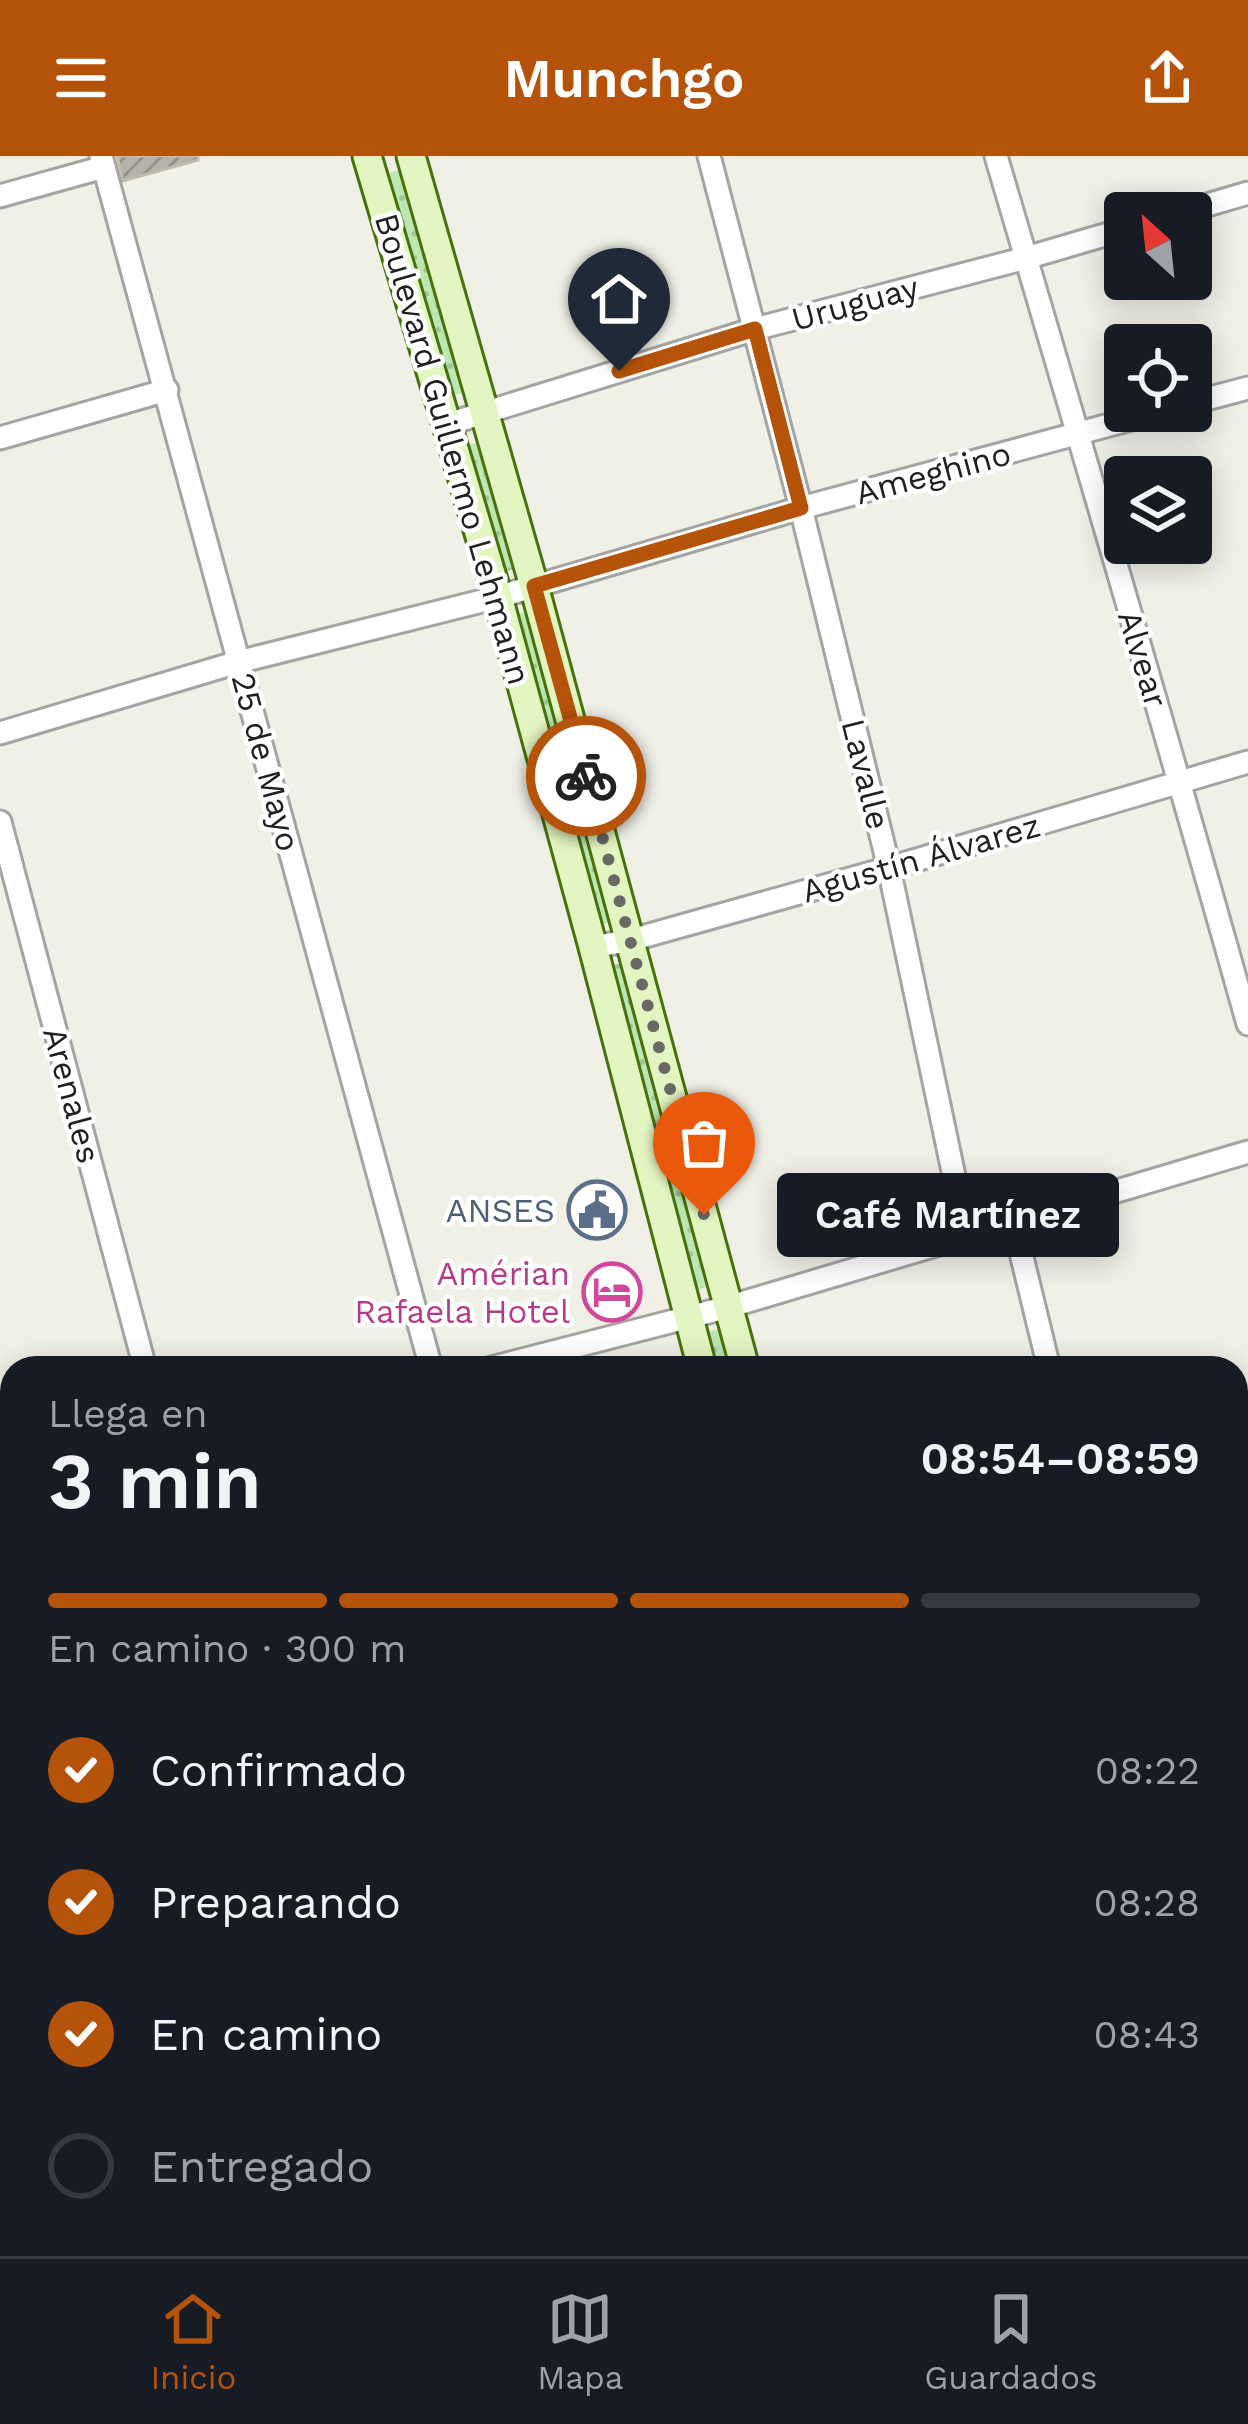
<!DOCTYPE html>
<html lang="es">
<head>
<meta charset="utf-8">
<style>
	body { margin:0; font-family:"Work Sans",sans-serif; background:#20242c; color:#f1f3f6; height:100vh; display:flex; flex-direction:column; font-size:45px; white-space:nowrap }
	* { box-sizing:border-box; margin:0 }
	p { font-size:39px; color:#9ea1a6 }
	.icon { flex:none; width:66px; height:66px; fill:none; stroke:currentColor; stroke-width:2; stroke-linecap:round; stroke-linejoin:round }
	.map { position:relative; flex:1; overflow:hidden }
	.panel { position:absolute; left:0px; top:1200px; width:1248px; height:900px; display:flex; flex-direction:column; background:#171b24; border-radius:36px 36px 0 0; box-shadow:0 6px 30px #0003 }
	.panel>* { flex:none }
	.needle { width:78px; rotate:333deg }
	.buttons { position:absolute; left:1104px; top:36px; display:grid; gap:24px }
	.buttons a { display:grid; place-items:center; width:108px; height:108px; border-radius:12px; background:#171b24; box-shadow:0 6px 30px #0003; font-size:60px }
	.pin { position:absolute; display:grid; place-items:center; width:102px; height:102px; color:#fff; margin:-123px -51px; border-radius:50% 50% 50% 0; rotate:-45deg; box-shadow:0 0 12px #0007 }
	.pin .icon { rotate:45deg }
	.courier { position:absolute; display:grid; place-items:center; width:120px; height:120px; margin:-60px; border:9px solid #b45309; border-radius:50%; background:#fff; color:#222; box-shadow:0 3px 15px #0007 }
	.bubble { position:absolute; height:84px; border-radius:12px; background:#171b24; box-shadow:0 6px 30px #0003; font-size:39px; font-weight:600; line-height:84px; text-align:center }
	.overview em { font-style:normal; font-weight:600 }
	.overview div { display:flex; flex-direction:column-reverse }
	.overview { display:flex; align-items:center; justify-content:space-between; height:204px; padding:0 48px }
	h1 { font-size:78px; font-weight:600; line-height:90px }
	.bar { display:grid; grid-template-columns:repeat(4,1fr); gap:18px 12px; align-content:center; height:144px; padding:0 48px }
	.bar i { height:15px; border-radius:9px; background:#363941 }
	.bar .current { background:#b45309 }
	.bar p { grid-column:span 4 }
	ol { padding:0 48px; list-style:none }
	li { display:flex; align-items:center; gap:36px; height:132px }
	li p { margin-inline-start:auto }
	li .icon { padding:12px; border-radius:50%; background:#b45309; color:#fff; stroke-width:4 }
	li:last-child { color:#9ea1a6 }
	li i { width:66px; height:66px; border:6px solid #363941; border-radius:50% }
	header { display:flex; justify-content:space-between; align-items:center; height:156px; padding:0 48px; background:#b45309; color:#fff; font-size:54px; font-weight:600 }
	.tabs { display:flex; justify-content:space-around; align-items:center; height:168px; border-top:3px solid #363941; background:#171b24; font-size:33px; color:#9ea1a6 }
	.tabs a { display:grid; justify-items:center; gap:6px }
	.tabs .current { color:#b45309 }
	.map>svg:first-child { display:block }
</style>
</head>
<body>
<header><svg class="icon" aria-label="menu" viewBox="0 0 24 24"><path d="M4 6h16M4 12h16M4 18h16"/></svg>Munchgo<svg class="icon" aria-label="share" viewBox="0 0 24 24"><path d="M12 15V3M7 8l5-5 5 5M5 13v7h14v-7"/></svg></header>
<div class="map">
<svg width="1248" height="2100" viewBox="0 0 1248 2100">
	<defs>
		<pattern id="grass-dots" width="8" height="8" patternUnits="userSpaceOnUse" patternTransform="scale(3)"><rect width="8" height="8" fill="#bce6b2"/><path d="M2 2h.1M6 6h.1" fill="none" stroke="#a1c599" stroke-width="1.8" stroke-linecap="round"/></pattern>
		<pattern id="building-hatch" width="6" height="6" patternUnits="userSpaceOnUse" patternTransform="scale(3)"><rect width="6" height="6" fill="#b5b3aa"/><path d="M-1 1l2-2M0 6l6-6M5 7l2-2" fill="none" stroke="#93918a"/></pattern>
	</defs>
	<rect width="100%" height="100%" fill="#f0f0e7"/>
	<g fill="url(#grass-dots)">
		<polygon points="405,12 470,235 447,241 383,19"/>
		<polygon points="483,285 520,411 498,418 461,291"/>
		<polygon points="534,453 618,764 596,770 511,460"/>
		<polygon points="629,805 714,1129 691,1135 606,811"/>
		<polygon points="727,1171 737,1212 713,1212 704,1177"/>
	</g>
	<polygon fill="url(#building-hatch)" stroke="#c1bbab" stroke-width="3" points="117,0 198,0 198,4 123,25"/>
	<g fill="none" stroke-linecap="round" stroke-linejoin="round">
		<g stroke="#a4a4a4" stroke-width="27">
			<g id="minor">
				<polyline points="101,0 431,1212"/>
				<path d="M709,0l92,352 88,360 69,327c2,4 9,16 12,18 20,17 36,12 51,40l28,115"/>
				<path d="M996,0c85,289 171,578 252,868"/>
				<polyline points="0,40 104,11"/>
				<polyline points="1180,57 1248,37"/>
				<polyline points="1191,247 1248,232"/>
				<polyline points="448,268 755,173 1026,102 1125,73"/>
				<polyline points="0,282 167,234"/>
				<polyline points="0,577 238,506 498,441 801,352 1161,255"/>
				<polyline points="0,666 145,1212"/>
				<polyline points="593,791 631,784 889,712 1248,606"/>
				<polyline points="491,1212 728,1151 1248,996"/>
				<polyline points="1236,1271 1248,1268"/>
				<polyline points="0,1350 12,1346"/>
				<polyline points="1236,1557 1248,1554"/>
				<polyline points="0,1624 12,1621"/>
				<polyline points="0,1789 12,1836"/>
				<polyline points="1236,1848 1248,1844"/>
				<polyline points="0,1914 12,1910"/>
				<polyline points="1236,2033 1248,2082"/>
				<polyline points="74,2088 77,2100"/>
				<polyline points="664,2088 668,2100"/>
				<polyline points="367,2100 409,2088"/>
			</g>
		</g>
		<g stroke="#48710e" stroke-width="33">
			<g id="secondary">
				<polyline points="367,0 498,441 593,791 702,1212"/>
				<polyline points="411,0 534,430 745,1212"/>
				<polyline points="937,2088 940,2100"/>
				<polyline points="987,2088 991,2100"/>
			</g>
		</g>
		<use href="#minor" stroke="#fff" stroke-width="21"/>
		<use href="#secondary" stroke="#e3f5c0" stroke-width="27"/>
	</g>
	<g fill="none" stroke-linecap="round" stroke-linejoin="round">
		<polyline stroke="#696966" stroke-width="12" stroke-dasharray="0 21.6" points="586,620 704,1059"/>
		<polyline stroke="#b45309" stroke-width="15" points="586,620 534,430 801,352 755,173 619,215"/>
	</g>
	<defs>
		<g id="civic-ring" transform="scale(3)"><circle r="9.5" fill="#fff" stroke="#5c6f8a" stroke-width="1.5"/><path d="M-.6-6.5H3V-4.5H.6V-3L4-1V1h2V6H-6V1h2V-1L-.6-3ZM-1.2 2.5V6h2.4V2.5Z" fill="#5c6f8a"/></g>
		<g id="hotel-ring" transform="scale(3)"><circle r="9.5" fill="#fff" stroke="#d1479c" stroke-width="1.5"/><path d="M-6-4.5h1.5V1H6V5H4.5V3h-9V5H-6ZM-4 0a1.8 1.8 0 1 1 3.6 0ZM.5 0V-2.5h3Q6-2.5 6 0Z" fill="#d1479c"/></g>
	</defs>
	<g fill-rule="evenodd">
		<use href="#civic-ring" x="597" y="1054"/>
		<use href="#hotel-ring" x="612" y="1136"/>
	</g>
	<g text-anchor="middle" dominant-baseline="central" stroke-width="9" stroke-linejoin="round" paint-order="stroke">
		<g font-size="33" fill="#202020" stroke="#fff">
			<text transform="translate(855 147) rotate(-15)">Uruguay</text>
			<text transform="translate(453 293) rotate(74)">Boulevard Guillermo Lehmann</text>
			<text transform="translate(933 317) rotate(-15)">Ameghino</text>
			<text transform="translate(1143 503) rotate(73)">Alvear</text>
			<text transform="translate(266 606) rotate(75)">25 de Mayo</text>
			<text transform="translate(866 618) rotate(76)">Lavalle</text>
			<text transform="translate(921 702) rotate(-16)">Agustín Álvarez</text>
			<text transform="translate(72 939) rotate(75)">Arenales</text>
		</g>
		<g font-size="33" fill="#4e5e75" stroke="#fff" text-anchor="end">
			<text x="555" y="1054">ANSES</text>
		</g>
		<g font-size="33" fill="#b23c85" stroke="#fff" text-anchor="end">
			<text x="570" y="1117">Amérian<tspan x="570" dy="38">Rafaela Hotel</tspan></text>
		</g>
	</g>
</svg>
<div class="buttons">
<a><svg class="needle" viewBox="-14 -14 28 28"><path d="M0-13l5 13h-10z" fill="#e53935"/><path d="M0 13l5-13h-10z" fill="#9ea1a6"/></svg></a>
<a><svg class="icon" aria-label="locate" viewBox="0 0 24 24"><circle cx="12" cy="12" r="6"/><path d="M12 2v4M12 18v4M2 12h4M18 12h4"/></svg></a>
<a><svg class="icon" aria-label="layers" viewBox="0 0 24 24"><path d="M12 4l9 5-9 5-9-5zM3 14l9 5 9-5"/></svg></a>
</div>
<div class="pin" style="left:704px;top:1059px;background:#ea580c"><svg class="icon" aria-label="bag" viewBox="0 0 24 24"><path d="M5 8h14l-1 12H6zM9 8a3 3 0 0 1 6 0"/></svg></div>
<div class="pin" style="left:619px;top:215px;background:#1f2937"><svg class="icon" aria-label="home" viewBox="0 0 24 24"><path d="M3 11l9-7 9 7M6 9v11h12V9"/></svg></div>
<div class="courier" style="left:586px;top:620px"><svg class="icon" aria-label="bike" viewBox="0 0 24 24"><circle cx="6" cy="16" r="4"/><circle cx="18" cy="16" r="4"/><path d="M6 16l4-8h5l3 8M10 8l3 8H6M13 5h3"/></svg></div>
<div class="bubble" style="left:777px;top:1017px;width:342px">Café Martínez</div>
<section class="panel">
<div class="overview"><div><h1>3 min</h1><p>Llega en</p></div><em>08:54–08:59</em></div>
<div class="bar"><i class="current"></i><i class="current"></i><i class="current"></i><i></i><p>En camino · 300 m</p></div>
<ol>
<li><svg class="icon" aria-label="check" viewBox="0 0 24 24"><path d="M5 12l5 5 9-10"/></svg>Confirmado<p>08:22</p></li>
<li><svg class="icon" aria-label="check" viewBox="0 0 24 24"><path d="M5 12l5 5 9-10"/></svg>Preparando<p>08:28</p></li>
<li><svg class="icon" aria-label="check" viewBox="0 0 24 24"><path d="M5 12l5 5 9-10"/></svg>En camino<p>08:43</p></li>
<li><i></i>Entregado</li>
</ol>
</section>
</div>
<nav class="tabs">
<a class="current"><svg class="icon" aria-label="home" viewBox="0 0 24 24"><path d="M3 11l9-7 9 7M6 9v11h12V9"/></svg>Inicio</a>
<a><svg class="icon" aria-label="map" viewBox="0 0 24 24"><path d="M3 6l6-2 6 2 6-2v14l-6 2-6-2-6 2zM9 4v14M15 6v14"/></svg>Mapa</a>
<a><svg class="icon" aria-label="saved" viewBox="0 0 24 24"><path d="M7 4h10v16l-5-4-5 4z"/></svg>Guardados</a>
</nav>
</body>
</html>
